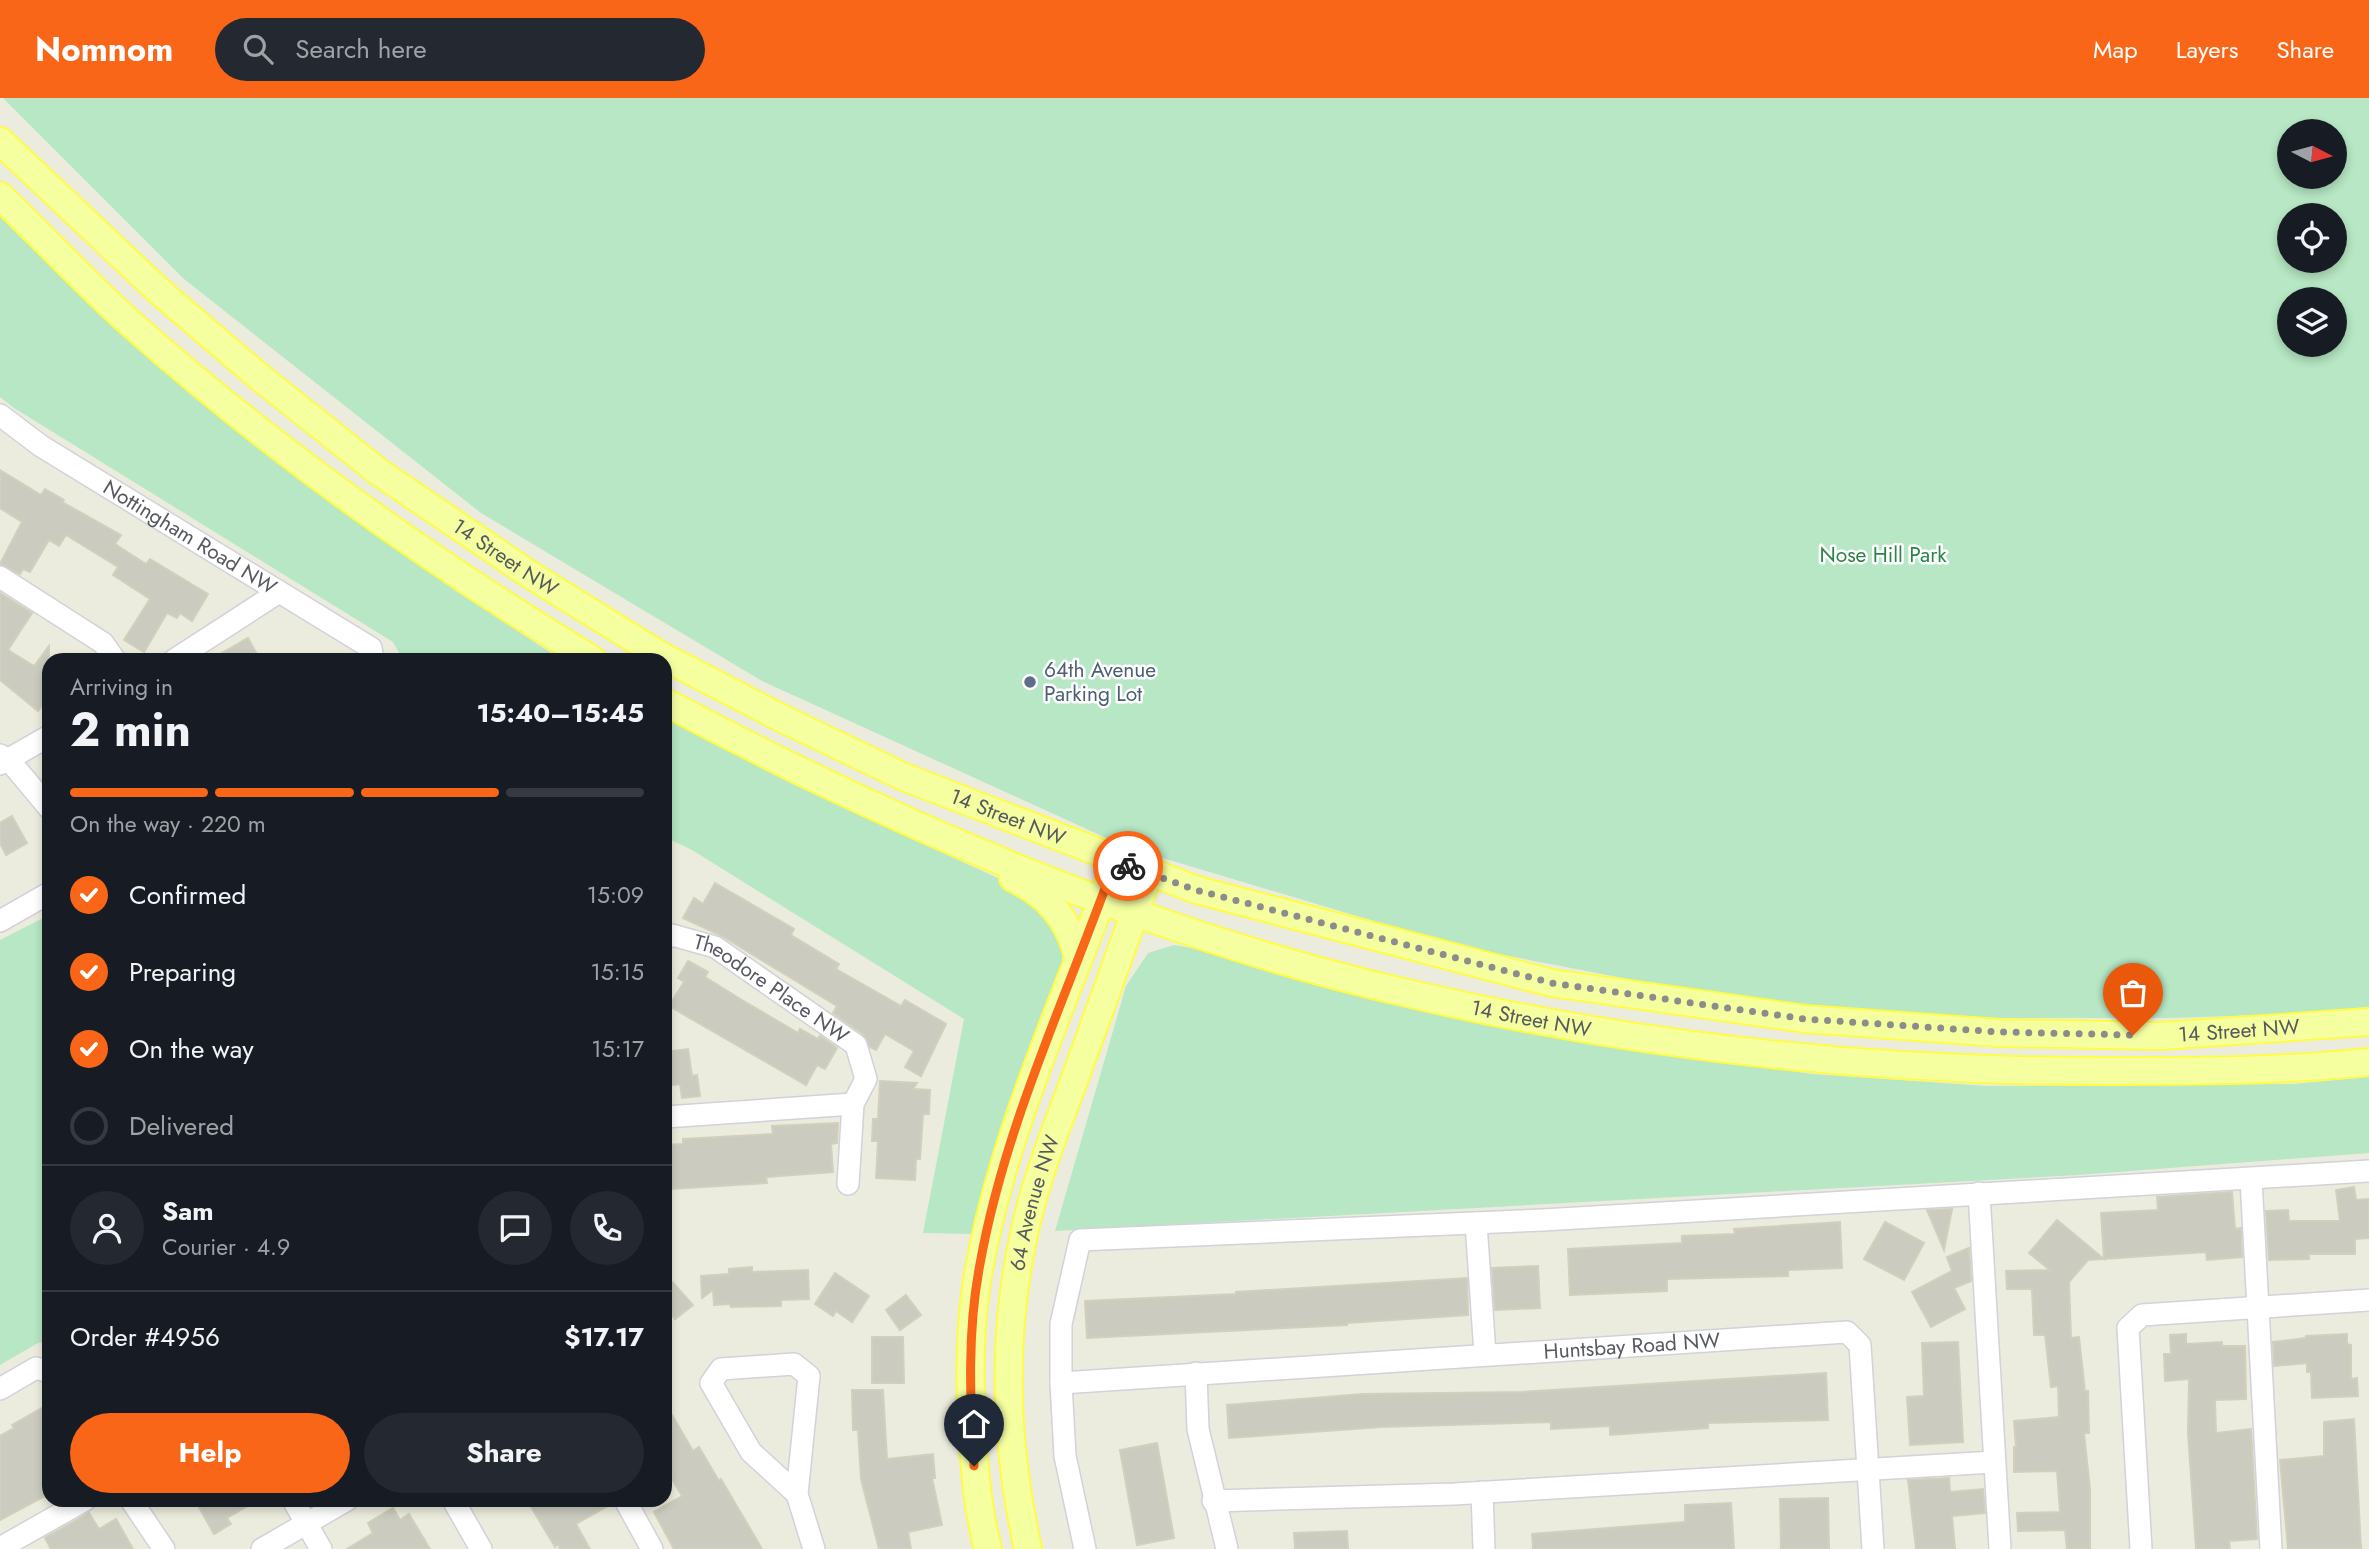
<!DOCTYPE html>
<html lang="en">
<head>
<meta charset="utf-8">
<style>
	body { margin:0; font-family:Jost,sans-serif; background:#242831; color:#f1f3f6; height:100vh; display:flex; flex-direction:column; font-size:26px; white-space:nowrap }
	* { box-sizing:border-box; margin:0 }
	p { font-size:23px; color:#9ea1a6 }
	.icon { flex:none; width:38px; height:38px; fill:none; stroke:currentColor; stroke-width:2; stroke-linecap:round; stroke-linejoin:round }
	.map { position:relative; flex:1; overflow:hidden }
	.sheet { position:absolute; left:42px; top:555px; width:630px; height:854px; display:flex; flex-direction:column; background:#171b24; border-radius:21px; box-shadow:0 4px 10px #0003 }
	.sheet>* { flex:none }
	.needle { width:46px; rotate:96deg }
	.controls { position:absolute; left:2277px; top:21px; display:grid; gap:14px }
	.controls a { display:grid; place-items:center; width:70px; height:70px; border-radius:50%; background:#171b24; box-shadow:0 4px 10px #0003; font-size:35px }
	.pin { position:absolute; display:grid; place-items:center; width:60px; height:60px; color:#fff; margin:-72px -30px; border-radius:50% 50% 50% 0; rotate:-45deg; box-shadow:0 0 7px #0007 }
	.pin .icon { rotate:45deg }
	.courier { position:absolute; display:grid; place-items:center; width:70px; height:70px; margin:-35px; border:5px solid #f96617; border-radius:50%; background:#fff; color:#222; box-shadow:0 2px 9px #0007 }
	.summary em { font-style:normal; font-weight:700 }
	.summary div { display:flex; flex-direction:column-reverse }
	.summary { display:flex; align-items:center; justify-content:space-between; height:119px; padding:0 28px }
	h1 { font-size:46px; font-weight:700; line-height:52px }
	.bar { display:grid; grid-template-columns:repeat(4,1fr); gap:10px 7px; align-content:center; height:84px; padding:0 28px }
	.bar i { height:9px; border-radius:5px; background:#363941 }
	.bar .active { background:#f96617 }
	.bar p { grid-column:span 4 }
	.line { display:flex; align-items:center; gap:18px; padding:0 28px; border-top:2px solid #363941 }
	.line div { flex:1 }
	.round { display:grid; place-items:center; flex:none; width:74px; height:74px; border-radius:37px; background:#242831 }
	ol { padding:0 28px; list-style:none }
	li { display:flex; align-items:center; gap:21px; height:77px }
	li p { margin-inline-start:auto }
	li .icon { padding:7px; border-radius:50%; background:#f96617; color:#fff; stroke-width:4 }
	li:last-child { color:#9ea1a6 }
	li i { width:38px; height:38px; border:4px solid #363941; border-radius:50% }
	.button { display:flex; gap:14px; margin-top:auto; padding:14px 28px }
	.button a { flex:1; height:80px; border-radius:42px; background:#f96617; color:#fff; font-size:28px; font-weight:700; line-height:80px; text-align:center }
	.button a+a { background:#242831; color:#f1f3f6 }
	header { display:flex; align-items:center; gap:42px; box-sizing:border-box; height:98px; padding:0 35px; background:#f96617; color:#fff }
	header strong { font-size:33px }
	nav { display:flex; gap:38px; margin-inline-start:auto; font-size:24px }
	.search { width:490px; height:63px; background:#242831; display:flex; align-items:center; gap:18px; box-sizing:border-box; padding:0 24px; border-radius:38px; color:#9ea1a6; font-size:26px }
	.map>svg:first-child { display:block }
</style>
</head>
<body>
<header>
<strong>Nomnom</strong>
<div class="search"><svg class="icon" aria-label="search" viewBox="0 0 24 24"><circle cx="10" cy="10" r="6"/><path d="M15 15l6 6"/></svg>Search here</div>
<nav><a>Map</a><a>Layers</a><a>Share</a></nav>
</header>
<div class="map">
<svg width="2369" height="1451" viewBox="0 0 2369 1451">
	<rect width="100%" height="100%" fill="#ececde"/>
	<g fill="#b7e7c4" fill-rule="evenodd">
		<path d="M3,0h2366v909l-82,7 -114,4h-173l-154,-8 -171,-22 -218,-42 -331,-99 -364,-166 -281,-168 -297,-234zM2289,33h45v46h-45zM2289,117h45v46h-45zM2289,201h45v46h-45z"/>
		<polygon points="0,113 296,375 453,491 562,562 403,562 393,544 14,310 0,299"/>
		<polygon points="665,620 792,686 1013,787 1062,832 1062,868 1009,1010 972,1136 923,1135 964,921 692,752 665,739"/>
		<polygon points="49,817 49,1244 38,1245 0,1267 0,842"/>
		<polygon points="1174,847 1203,852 1403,907 1540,937 1812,976 1987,988 2293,986 2369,979 2369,1055 2078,1077 1055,1133 1126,888 1148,855"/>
	</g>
	<g fill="#cccbbf" stroke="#d1d0bc" stroke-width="2">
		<polygon points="0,372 41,397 45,391 64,402 62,404 121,437 115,446 146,466 150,461 208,496 192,523 180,515 177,520 167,515 144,554 124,542 150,501 113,477 118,469 66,437 59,448 49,442 30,474 23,471 20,476 0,466 22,424 0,410"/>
		<polygon points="0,495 32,515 8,552 34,568 49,548 49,598 38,613 0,582"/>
		<polygon points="248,540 260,562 210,562"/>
		<polygon points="12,718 27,745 6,757 0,745 0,725"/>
		<polygon points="715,785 794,831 791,837 839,866 836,871 901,908 905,902 946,926 921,978 905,969 914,953 885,936 876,952 870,949 863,936 833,915 837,908 722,838 683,820 694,800 703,806"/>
		<polygon points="688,863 708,874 705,879 742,902 798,935 800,931 818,941 820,938 837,950 825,971 817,967 806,987 669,908 684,884 678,880"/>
		<polygon points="688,951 692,978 697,977 700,998 682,1000 680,986 665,988 665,954"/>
		<polygon points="880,983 917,985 913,991 930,992 929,1016 923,1016 920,1061 916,1061 915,1082 876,1080 878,1043 872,1043 873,1021 878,1021"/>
		<polygon points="838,1025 837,1045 831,1046 833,1074 766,1079 767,1085 671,1091 671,1081 665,1082 665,1047 683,1046 683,1041 773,1036 772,1028"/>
		<polygon points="2354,1089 2356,1102 2369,1101 2369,1140 2355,1141 2355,1156 2309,1156 2309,1161 2269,1162 2266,1113 2288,1112 2289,1123 2340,1123 2336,1092"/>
		<polygon points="2232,1094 2235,1131 2241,1130 2242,1159 2207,1162 2206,1154 2088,1162 2069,1184 2071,1240 2079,1239 2085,1293 2088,1293 2089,1335 2084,1335 2090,1391 2090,1451 2067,1451 2065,1432 2018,1433 2017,1415 2060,1414 2057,1373 2014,1374 2014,1349 2016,1349 2014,1323 2059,1319 2058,1288 2051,1289 2045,1237 2034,1237 2032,1191 2007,1191 2006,1173 2050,1172 2029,1155 2057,1122 2104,1161 2101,1115 2158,1112 2157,1099"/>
		<polygon points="1952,1111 1944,1152 1927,1112"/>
		<polygon points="1840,1124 1842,1170 1788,1172 1788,1178 1667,1181 1667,1193 1570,1197 1568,1151 1682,1145 1682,1138 1735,1136 1734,1131"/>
		<polygon points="1885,1124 1924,1145 1904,1182 1864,1161"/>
		<polygon points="1969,1150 1971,1183 1954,1190 1965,1211 1931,1229 1912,1194 1952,1173 1947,1159"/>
		<polygon points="1538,1168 1540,1210 1495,1212 1492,1170"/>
		<polygon points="752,1169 752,1174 808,1172 809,1201 781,1202 781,1208 731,1209 730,1206 714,1207 713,1192 702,1200 701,1178 729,1176 729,1171"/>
		<polygon points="835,1175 869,1198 852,1224 836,1213 833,1218 815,1206"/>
		<polygon points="665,1176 693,1207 675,1221 665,1208"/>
		<polygon points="1467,1180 1468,1217 1347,1225 1347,1227 1087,1240 1085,1203 1236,1196 1236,1194"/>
		<polygon points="906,1197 921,1217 900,1232 886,1212"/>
		<polygon points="2186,1236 2186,1246 2222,1244 2222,1248 2245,1248 2246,1301 2215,1302 2216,1335 2251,1331 2257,1441 2229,1443 2230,1451 2196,1451 2188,1335 2189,1281 2165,1283 2164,1256 2171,1256 2170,1237"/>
		<polygon points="2347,1236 2347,1246 2351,1247 2351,1281 2357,1280 2358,1298 2312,1300 2311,1274 2307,1274 2307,1265 2274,1268 2273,1244 2306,1240 2306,1238"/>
		<polygon points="872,1239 903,1239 904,1285 872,1285"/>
		<polygon points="1958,1244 1963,1344 1910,1347 1907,1299 1924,1298 1922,1245"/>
		<polygon points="1826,1275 1828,1322 1708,1325 1708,1330 1610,1337 1610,1328 1551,1331 1551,1324 1381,1329 1229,1340 1227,1307 1363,1296 1522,1294"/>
		<polygon points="852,1292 883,1292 887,1361 933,1356 935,1380 932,1380 942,1427 908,1434 911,1451 879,1451 861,1381 858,1332 853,1332"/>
		<polygon points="665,1305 693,1353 699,1349 719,1383 721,1381 762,1451 674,1451 654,1414 682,1398 665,1369"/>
		<polygon points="49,1306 49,1396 0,1422 0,1338 14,1330 12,1327"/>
		<polygon points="2354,1321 2361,1451 2288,1451 2280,1362 2324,1358 2324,1324"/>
		<polygon points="1157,1345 1174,1440 1137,1447 1120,1352"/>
		<polygon points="1949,1380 1950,1394 1983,1391 1985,1415 1952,1418 1955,1451 1916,1451 1908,1382"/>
		<polygon points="1828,1400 1829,1451 1781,1451 1780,1401"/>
		<polygon points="195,1402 258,1402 227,1420 231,1426 214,1436"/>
		<polygon points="527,1402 612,1402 613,1405 576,1426 590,1451 560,1451 558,1446 555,1449"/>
		<polygon points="1731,1405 1734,1451 1533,1451 1532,1436 1685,1424 1685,1407"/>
		<polygon points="393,1410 400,1422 409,1416 430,1451 347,1451 373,1435 368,1425"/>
		<polygon points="89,1415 99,1431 116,1421 133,1451 51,1451 45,1440"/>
		<polygon points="1347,1433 1348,1451 1295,1451 1294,1435"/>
	</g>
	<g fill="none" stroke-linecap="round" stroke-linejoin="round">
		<g stroke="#d1d2da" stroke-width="24">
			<g id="minor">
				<path id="s1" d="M0,317l41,31 330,202 2,12"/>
				<polyline points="0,479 103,545 115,562"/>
				<polyline points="174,562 279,494"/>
				<polyline points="0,657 9,662 49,710"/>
				<polyline points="0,666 49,638"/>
				<polyline points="0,823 49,795"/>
				<path id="s2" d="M665,841l7,-4 43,12 141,98 10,34 -13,25 -5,80"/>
				<polyline points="665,1019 853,1006"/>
				<polyline points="2251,1081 2271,1451"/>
				<polyline points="1979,1095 2000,1451"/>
				<polyline points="1476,1125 1485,1256"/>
				<polyline points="1196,1275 1198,1331 1227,1451"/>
				<path id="s3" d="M1061,1285l786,-51 13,13 13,204"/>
				<polyline points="0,1291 36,1270 49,1274"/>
				<polyline points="1482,1394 1484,1451"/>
				<polyline points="797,1396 751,1354 711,1285 721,1271 794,1266 809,1278 797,1396 814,1451"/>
				<polyline points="131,1402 164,1451"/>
				<polyline points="293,1402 321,1451"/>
				<polyline points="453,1402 481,1451"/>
				<polyline points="625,1402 652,1451"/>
				<polyline points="1213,1403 1454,1396 1994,1364"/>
				<polyline points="0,1450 85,1402"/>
				<polyline points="262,1451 347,1402"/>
				<polyline points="1085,1451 1065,1358 1061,1285 1061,1226 1080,1142 1543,1122 2369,1073"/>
				<polyline points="2141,1451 2128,1230 2142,1217 2369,1202"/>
			</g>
		</g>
		<g stroke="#fefc45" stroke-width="30">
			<g id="major">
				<path id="s4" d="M0,43l159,150 98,84 123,98 149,101 131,81 121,63 123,59 293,113 355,93 253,36 195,14 160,3 209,-14"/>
				<path d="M0,98c46,44 89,91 137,133 140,124 296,234 456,331"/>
				<path id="s5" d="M665,604c234,124 484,232 742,291 231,54 468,79 705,78 86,0 171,0 257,-9"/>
				<path d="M1013,780c35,17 55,40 65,78"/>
				<path d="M988,1451c-10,-37 -13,-77 -16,-116 -3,-56 -3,-114 8,-169 26,-140 88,-270 136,-403"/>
				<path id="s6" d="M1028,1451c-23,-104 -27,-210 -4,-315 11,-54 32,-105 51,-156 25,-68 49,-136 74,-205"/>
			</g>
		</g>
		<use href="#minor" stroke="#fff" stroke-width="21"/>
		<use href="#major" stroke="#f5ffa0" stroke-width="26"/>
	</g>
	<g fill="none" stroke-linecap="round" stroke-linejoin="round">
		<polyline stroke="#8b8c8d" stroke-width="7" stroke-dasharray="0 12.6" points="1128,768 1196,792 1552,885 1805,921 2000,934 2133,937"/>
		<path stroke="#f96617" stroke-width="9" d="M974,1368c-4,-67 -7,-135 6,-202 25,-140 88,-270 135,-403l13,5"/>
	</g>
	<circle fill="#5c6f8a" stroke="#fff" stroke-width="2.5" cx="1030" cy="584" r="7"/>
	<g text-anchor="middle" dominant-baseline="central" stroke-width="5" stroke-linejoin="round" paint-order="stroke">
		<g font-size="21" fill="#575961" stroke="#fff">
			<text stroke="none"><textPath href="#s1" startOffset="226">Nottingham Road NW</textPath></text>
			<text stroke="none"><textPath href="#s4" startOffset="656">14 Street NW</textPath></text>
			<text stroke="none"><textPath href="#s4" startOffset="1223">14 Street NW</textPath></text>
			<text stroke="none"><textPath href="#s2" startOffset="122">Theodore Place NW</textPath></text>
			<text stroke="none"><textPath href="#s5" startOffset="926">14 Street NW</textPath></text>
			<text stroke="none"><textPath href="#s4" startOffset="2483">14 Street NW</textPath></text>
			<text stroke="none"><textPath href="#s6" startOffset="350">64 Avenue NW</textPath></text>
			<text stroke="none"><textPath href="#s3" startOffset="572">Huntsbay Road NW</textPath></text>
		</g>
		<g font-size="21" fill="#2c8448" stroke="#fff">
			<text x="1883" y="457">Nose Hill Park</text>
		</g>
		<g font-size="21" fill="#4e5e75" stroke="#fff" text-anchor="start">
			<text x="1044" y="572">64th Avenue<tspan x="1044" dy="24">Parking Lot</tspan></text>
		</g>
	</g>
</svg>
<div class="controls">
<a><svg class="needle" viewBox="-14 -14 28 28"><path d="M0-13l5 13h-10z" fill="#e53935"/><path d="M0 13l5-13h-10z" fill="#9ea1a6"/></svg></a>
<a><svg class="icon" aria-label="locate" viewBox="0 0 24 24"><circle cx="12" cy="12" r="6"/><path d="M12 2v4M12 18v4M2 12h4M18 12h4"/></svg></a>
<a><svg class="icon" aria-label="layers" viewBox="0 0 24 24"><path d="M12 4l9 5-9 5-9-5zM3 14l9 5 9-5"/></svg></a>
</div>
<div class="pin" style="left:2133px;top:937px;background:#ea580c"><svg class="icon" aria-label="bag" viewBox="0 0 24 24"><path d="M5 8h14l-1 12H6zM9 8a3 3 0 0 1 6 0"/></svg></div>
<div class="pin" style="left:974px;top:1368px;background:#1f2937"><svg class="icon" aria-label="home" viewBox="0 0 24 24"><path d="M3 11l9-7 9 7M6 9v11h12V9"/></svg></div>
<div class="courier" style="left:1128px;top:768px"><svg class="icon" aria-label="bike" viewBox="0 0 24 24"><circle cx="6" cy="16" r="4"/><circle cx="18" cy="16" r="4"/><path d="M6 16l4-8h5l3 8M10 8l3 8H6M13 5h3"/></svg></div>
<section class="sheet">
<div class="summary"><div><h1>2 min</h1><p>Arriving in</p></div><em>15:40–15:45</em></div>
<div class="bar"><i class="active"></i><i class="active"></i><i class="active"></i><i></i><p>On the way · 220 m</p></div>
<ol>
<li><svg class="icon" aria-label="check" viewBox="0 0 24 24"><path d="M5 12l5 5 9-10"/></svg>Confirmed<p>15:09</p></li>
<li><svg class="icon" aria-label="check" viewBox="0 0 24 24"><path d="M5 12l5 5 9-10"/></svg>Preparing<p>15:15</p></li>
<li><svg class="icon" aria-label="check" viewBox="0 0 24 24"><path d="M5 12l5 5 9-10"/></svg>On the way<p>15:17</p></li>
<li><i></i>Delivered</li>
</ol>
<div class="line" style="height:126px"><a class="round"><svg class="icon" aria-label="person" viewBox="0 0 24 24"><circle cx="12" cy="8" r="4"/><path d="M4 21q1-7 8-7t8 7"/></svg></a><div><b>Sam</b><p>Courier · 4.9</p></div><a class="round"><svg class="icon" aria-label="chat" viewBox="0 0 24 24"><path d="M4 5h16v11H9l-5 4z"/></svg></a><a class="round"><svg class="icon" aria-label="phone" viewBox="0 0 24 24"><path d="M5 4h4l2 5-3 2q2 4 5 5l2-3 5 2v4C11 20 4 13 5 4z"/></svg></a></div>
<div class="line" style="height:91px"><div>Order #4956</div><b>$17.17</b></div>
<div class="button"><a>Help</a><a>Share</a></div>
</section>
</div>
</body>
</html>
